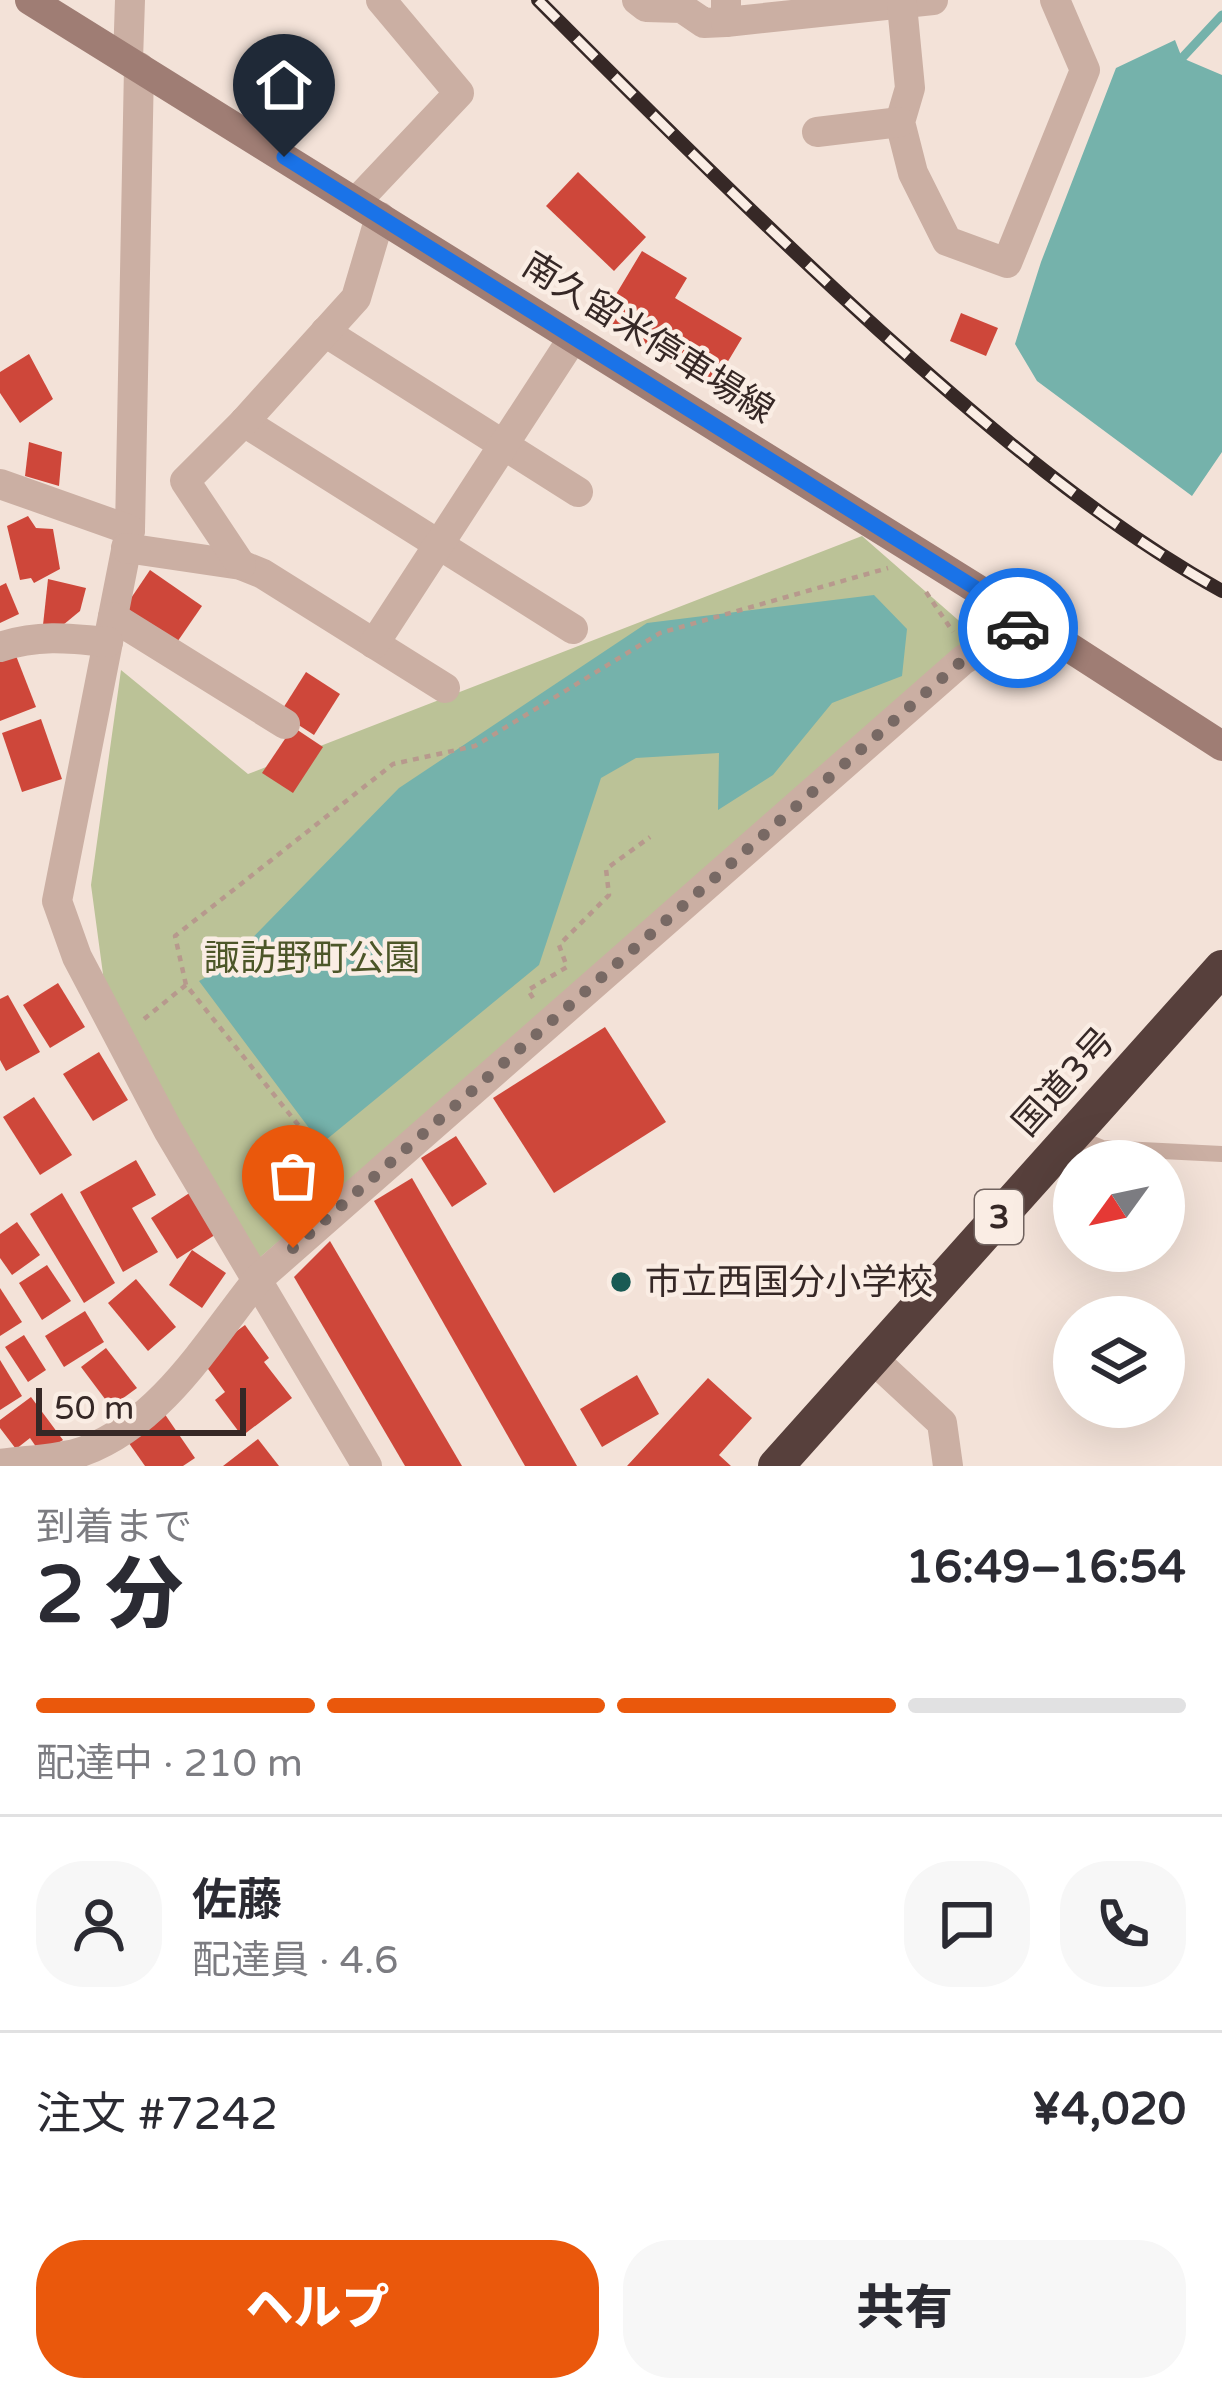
<!DOCTYPE html>
<html lang="ja">
<head>
<meta charset="utf-8">
<style>
	body { margin:0; font-family:"Varela Round","Noto Sans JP",sans-serif; background:#f7f7f7; color:#2b2b33; height:100vh; display:flex; flex-direction:column; font-size:45px; white-space:nowrap }
	* { box-sizing:border-box; margin:0 }
	p { font-size:39px; color:#7c7c81 }
	.icon { flex:none; width:66px; height:66px; fill:none; stroke:currentColor; stroke-width:2; stroke-linecap:round; stroke-linejoin:round }
	.map { position:relative; height:1466px; overflow:hidden }
	.details { display:flex; flex-direction:column; background:#fff; flex:1 }
	.details>* { flex:none }
	.needle { width:78px; rotate:237deg }
	.buttons { position:absolute; left:1053px; top:1140px; display:grid; gap:24px }
	.buttons a { display:grid; place-items:center; width:132px; height:132px; border-radius:50%; background:#fff; box-shadow:0 12px 48px #0002; font-size:60px }
	.scale { position:absolute; left:36px; bottom:30px; width:210px; box-sizing:border-box; padding-left:12px; border:6px solid #362826; border-top:0; font-size:33px; line-height:42px; white-space:nowrap; color:#362826; -webkit-text-stroke:9px #faede4; paint-order:stroke }
	.pin { position:absolute; display:grid; place-items:center; width:102px; height:102px; color:#fff; margin:-123px -51px; border-radius:50% 50% 50% 0; rotate:-45deg; box-shadow:0 0 12px #0007 }
	.pin .icon { rotate:45deg }
	.courier { position:absolute; display:grid; place-items:center; width:120px; height:120px; margin:-60px; border:9px solid #1a73e8; border-radius:50%; background:#fff; color:#222; box-shadow:0 3px 15px #0007 }
	.summary em { font-style:normal; font-weight:800 }
	.summary div { display:flex; flex-direction:column-reverse }
	.summary { display:flex; align-items:center; justify-content:space-between; height:204px; padding:0 36px }
	h1 { font-size:78px; font-weight:800; line-height:90px }
	.bar { display:grid; grid-template-columns:repeat(4,1fr); gap:18px 12px; align-content:center; height:144px; padding:0 36px }
	.bar i { height:15px; border-radius:9px; background:#e1e1e2 }
	.bar .selected { background:#ea580c }
	.bar p { grid-column:span 4 }
	.line { display:flex; align-items:center; gap:30px; padding:0 36px; border-top:3px solid #e1e1e2 }
	.line div { flex:1 }
	.round { display:grid; place-items:center; flex:none; width:126px; height:126px; border-radius:48px; background:#f7f7f7 }
	.action { display:flex; gap:24px; margin-top:auto; padding:24px 36px }
	.action a { flex:1; height:138px; border-radius:48px; background:#ea580c; color:#fff; font-size:48px; font-weight:800; line-height:138px; text-align:center }
	.action a+a { background:#f7f7f7; color:#2b2b33 }
	.map>svg:first-child { display:block }
</style>
</head>
<body>
<div class="map">
<svg width="1222" height="1466" viewBox="0 0 1222 1466">
	<rect width="100%" height="100%" fill="#f3e2d8"/>
	<polygon fill="#bbc297" points="862,536 981,640 250,1266 105,989 91,885 121,670 248,774"/>
	<g fill="#75b2ab">
		<polygon points="1175,40 1182,58 1222,75 1222,452 1192,496 1037,381 1015,344 1041,262 1116,68"/>
		<polygon points="874,595 907,629 902,676 832,703 773,775 718,810 719,753 636,758 601,778 539,965 321,1144 199,981 223,968 399,788 647,623"/>
	</g>
	<g fill="none" stroke-linecap="round" stroke-linejoin="round">
		<polyline stroke="#75b2ab" stroke-width="9" points="1182,58 1222,15"/>
	</g>
	<g fill="#ce473a">
		<polygon points="578,172 646,237 614,271 546,206"/>
		<polygon points="642,251 687,278 675,298 742,338 712,388 600,321"/>
		<polygon points="961,313 998,328 986,356 950,341"/>
		<polygon points="29,354 53,399 20,423 0,393 0,372"/>
		<polygon points="29,442 62,452 59,486 25,476"/>
		<polygon points="28,516 36,528 53,529 60,569 34,583 31,578 20,580 7,526"/>
		<polygon points="150,570 202,606 173,648 121,613"/>
		<polygon points="48,579 86,588 80,611 63,625 43,625"/>
		<polygon points="6,583 19,614 0,623 0,586"/>
		<polygon points="13,648 36,707 0,721 0,653"/>
		<polygon points="306,672 340,694 314,735 280,713"/>
		<polygon points="41,719 62,779 22,792 2,733"/>
		<polygon points="293,727 323,747 293,793 262,773"/>
		<polygon points="58,983 85,1027 50,1048 23,1005"/>
		<polygon points="8,995 40,1052 6,1071 0,1060 0,999"/>
		<polygon points="605,1027 666,1122 554,1193 493,1098"/>
		<polygon points="99,1052 128,1100 93,1121 63,1074"/>
		<polygon points="34,1097 72,1155 40,1175 3,1117"/>
		<polygon points="456,1136 487,1184 452,1207 421,1158"/>
		<polygon points="136,1160 156,1195 132,1208 158,1252 123,1272 80,1192"/>
		<polygon points="412,1178 577,1466 525,1466 374,1201"/>
		<polygon points="191,1192 218,1233 177,1259 151,1218"/>
		<polygon points="62,1193 115,1283 84,1303 30,1214"/>
		<polygon points="17,1222 40,1255 12,1275 0,1258 0,1234"/>
		<polygon points="330,1241 462,1466 405,1466 294,1277"/>
		<polygon points="192,1250 226,1273 202,1308 169,1285"/>
		<polygon points="47,1265 71,1301 42,1320 19,1283"/>
		<polygon points="136,1279 176,1327 148,1351 108,1303"/>
		<polygon points="0,1288 22,1322 0,1336"/>
		<polygon points="85,1311 104,1342 64,1367 45,1336"/>
		<polygon points="245,1325 269,1358 264,1362 292,1398 242,1436 215,1400 225,1392 200,1358"/>
		<polygon points="24,1335 46,1370 28,1382 5,1347"/>
		<polygon points="106,1348 137,1388 111,1407 81,1367"/>
		<polygon points="0,1360 22,1396 0,1410"/>
		<polygon points="637,1375 659,1414 602,1447 580,1409"/>
		<polygon points="708,1378 752,1418 719,1455 731,1466 627,1466"/>
		<polygon points="31,1397 63,1440 41,1454 30,1438 16,1449 0,1428 0,1420"/>
		<polygon points="164,1413 195,1458 183,1466 145,1466 126,1439"/>
		<polygon points="258,1439 279,1466 223,1466"/>
	</g>
	<g fill="none" stroke-linecap="round" stroke-linejoin="round">
		<g stroke="#b7998d" stroke-width="4.5" stroke-dasharray="6 6" stroke-linecap="butt">
			<polyline points="926,592 953,632"/>
			<polyline points="533,998 528,990 567,967 559,945 609,895 606,869 650,837"/>
			<polyline points="144,1019 186,985"/>
			<polyline points="336,1172 186,985 175,936 393,764 475,746 660,633 888,568"/>
		</g>
		<polyline stroke="#cbafa3" stroke-width="16" points="1073,1136 1102,1148 1222,1154"/>
		<g stroke="#cbafa3" stroke-width="30">
			<polyline points="637,0 646,7 682,8 704,23 726,22"/>
			<polyline points="726,0 726,22 933,0"/>
			<polyline points="902,5 910,88 900,122 913,173 947,241 1007,263 1085,70 1055,0"/>
			<polyline points="128,60 130,0"/>
			<polyline points="139,67 130,530 57,901 77,957 168,1130 367,1466"/>
			<polyline points="817,132 900,122"/>
			<polyline points="356,202 459,93 381,0"/>
			<polyline points="325,332 578,492"/>
			<polyline points="244,422 573,629"/>
			<polyline points="0,484 130,530"/>
			<polyline points="126,548 241,565 263,574 445,688"/>
			<polyline points="241,565 185,481 244,422 356,298 380,217"/>
			<polyline points="113,617 285,724"/>
			<polyline points="374,644 573,338"/>
			<path d="M0,647c37,-13 70,-9 108,-5"/>
			<polyline points="872,1358 942,1423 948,1466"/>
			<path d="M0,1464c27,-4 59,-4 84,-13 78,-29 125,-111 174,-172l705,-619 67,-38"/>
		</g>
		<polyline stroke="#9f7d74" stroke-width="30" points="30,0 1030,622 1222,746"/>
		<polyline stroke="#57403c" stroke-width="36" points="776,1466 1222,968"/>
		<g stroke="#362826" stroke-width="14">
			<path id="rail" d="M538,0c112,113 224,224 342,331 105,94 218,191 342,260"/>
		</g>
		<use href="#rail" stroke="#faede4" stroke-width="9" stroke-dasharray="27" stroke-linecap="butt"/>
	</g>
	<g fill="none" stroke-linecap="round" stroke-linejoin="round">
		<polyline stroke="#786964" stroke-width="12" stroke-dasharray="0 21.6" points="293,1248 963,660 1018,628"/>
		<polyline stroke="#1a73e8" stroke-width="15" points="284,157 1030,622 1018,628"/>
	</g>
	<circle fill="#195a54" stroke="#faede4" stroke-width="4.5" cx="621" cy="1282" r="12"/>
	<g text-anchor="middle" dominant-baseline="central" stroke-width="9" stroke-linejoin="round" paint-order="stroke">
		<rect fill="#faede4" stroke="#71635f" stroke-width="3" x="975" y="1190" width="48" height="54" rx="9"/>
		<g font-size="33" font-weight="bold" fill="#362826">
			<text x="999" y="1217">3</text>
		</g>
		<g font-size="36" fill="#362826" stroke="#faede4">
			<text transform="translate(648 338) rotate(32)">南久留米停車場線</text>
			<text transform="translate(1064 1082) rotate(-48)">国道3号</text>
		</g>
		<g font-size="36" fill="#4c5628" stroke="#faede4">
			<text x="312" y="958">諏訪野町公園</text>
		</g>
		<g font-size="36" fill="#362826" stroke="#faede4" text-anchor="start">
			<text x="645" y="1282">市立西国分小学校</text>
		</g>
	</g>
</svg>
<div class="buttons">
<a><svg class="needle" viewBox="-14 -14 28 28"><path d="M0-13l5 13h-10z" fill="#e53935"/><path d="M0 13l5-13h-10z" fill="#7c7c81"/></svg></a>
<a><svg class="icon" aria-label="layers" viewBox="0 0 24 24"><path d="M12 4l9 5-9 5-9-5zM3 14l9 5 9-5"/></svg></a>
</div>
<div class="scale">50 m</div>
<div class="pin" style="left:293px;top:1248px;background:#ea580c"><svg class="icon" aria-label="bag" viewBox="0 0 24 24"><path d="M5 8h14l-1 12H6zM9 8a3 3 0 0 1 6 0"/></svg></div>
<div class="pin" style="left:284px;top:157px;background:#1f2937"><svg class="icon" aria-label="home" viewBox="0 0 24 24"><path d="M3 11l9-7 9 7M6 9v11h12V9"/></svg></div>
<div class="courier" style="left:1018px;top:628px"><svg class="icon" aria-label="car" viewBox="0 0 24 24"><path d="M5 17H2v-5l4-1 3-4h7l3 4 3 1v5h-3M9 17h6M6 11h13"/><circle cx="7" cy="17" r="2"/><circle cx="17" cy="17" r="2"/></svg></div>
</div>
<section class="details">
<div class="summary"><div><h1>2 分</h1><p>到着まで</p></div><em>16:49–16:54</em></div>
<div class="bar"><i class="selected"></i><i class="selected"></i><i class="selected"></i><i></i><p>配達中 · 210 m</p></div>
<div class="line" style="height:216px"><a class="round"><svg class="icon" aria-label="person" viewBox="0 0 24 24"><circle cx="12" cy="8" r="4"/><path d="M4 21q1-7 8-7t8 7"/></svg></a><div><b>佐藤</b><p>配達員 · 4.6</p></div><a class="round"><svg class="icon" aria-label="chat" viewBox="0 0 24 24"><path d="M4 5h16v11H9l-5 4z"/></svg></a><a class="round"><svg class="icon" aria-label="phone" viewBox="0 0 24 24"><path d="M5 4h4l2 5-3 2q2 4 5 5l2-3 5 2v4C11 20 4 13 5 4z"/></svg></a></div>
<div class="line" style="height:156px"><div>注文 #7242</div><b>¥4,020</b></div>
<div class="action"><a>ヘルプ</a><a>共有</a></div>
</section>
</body>
</html>
